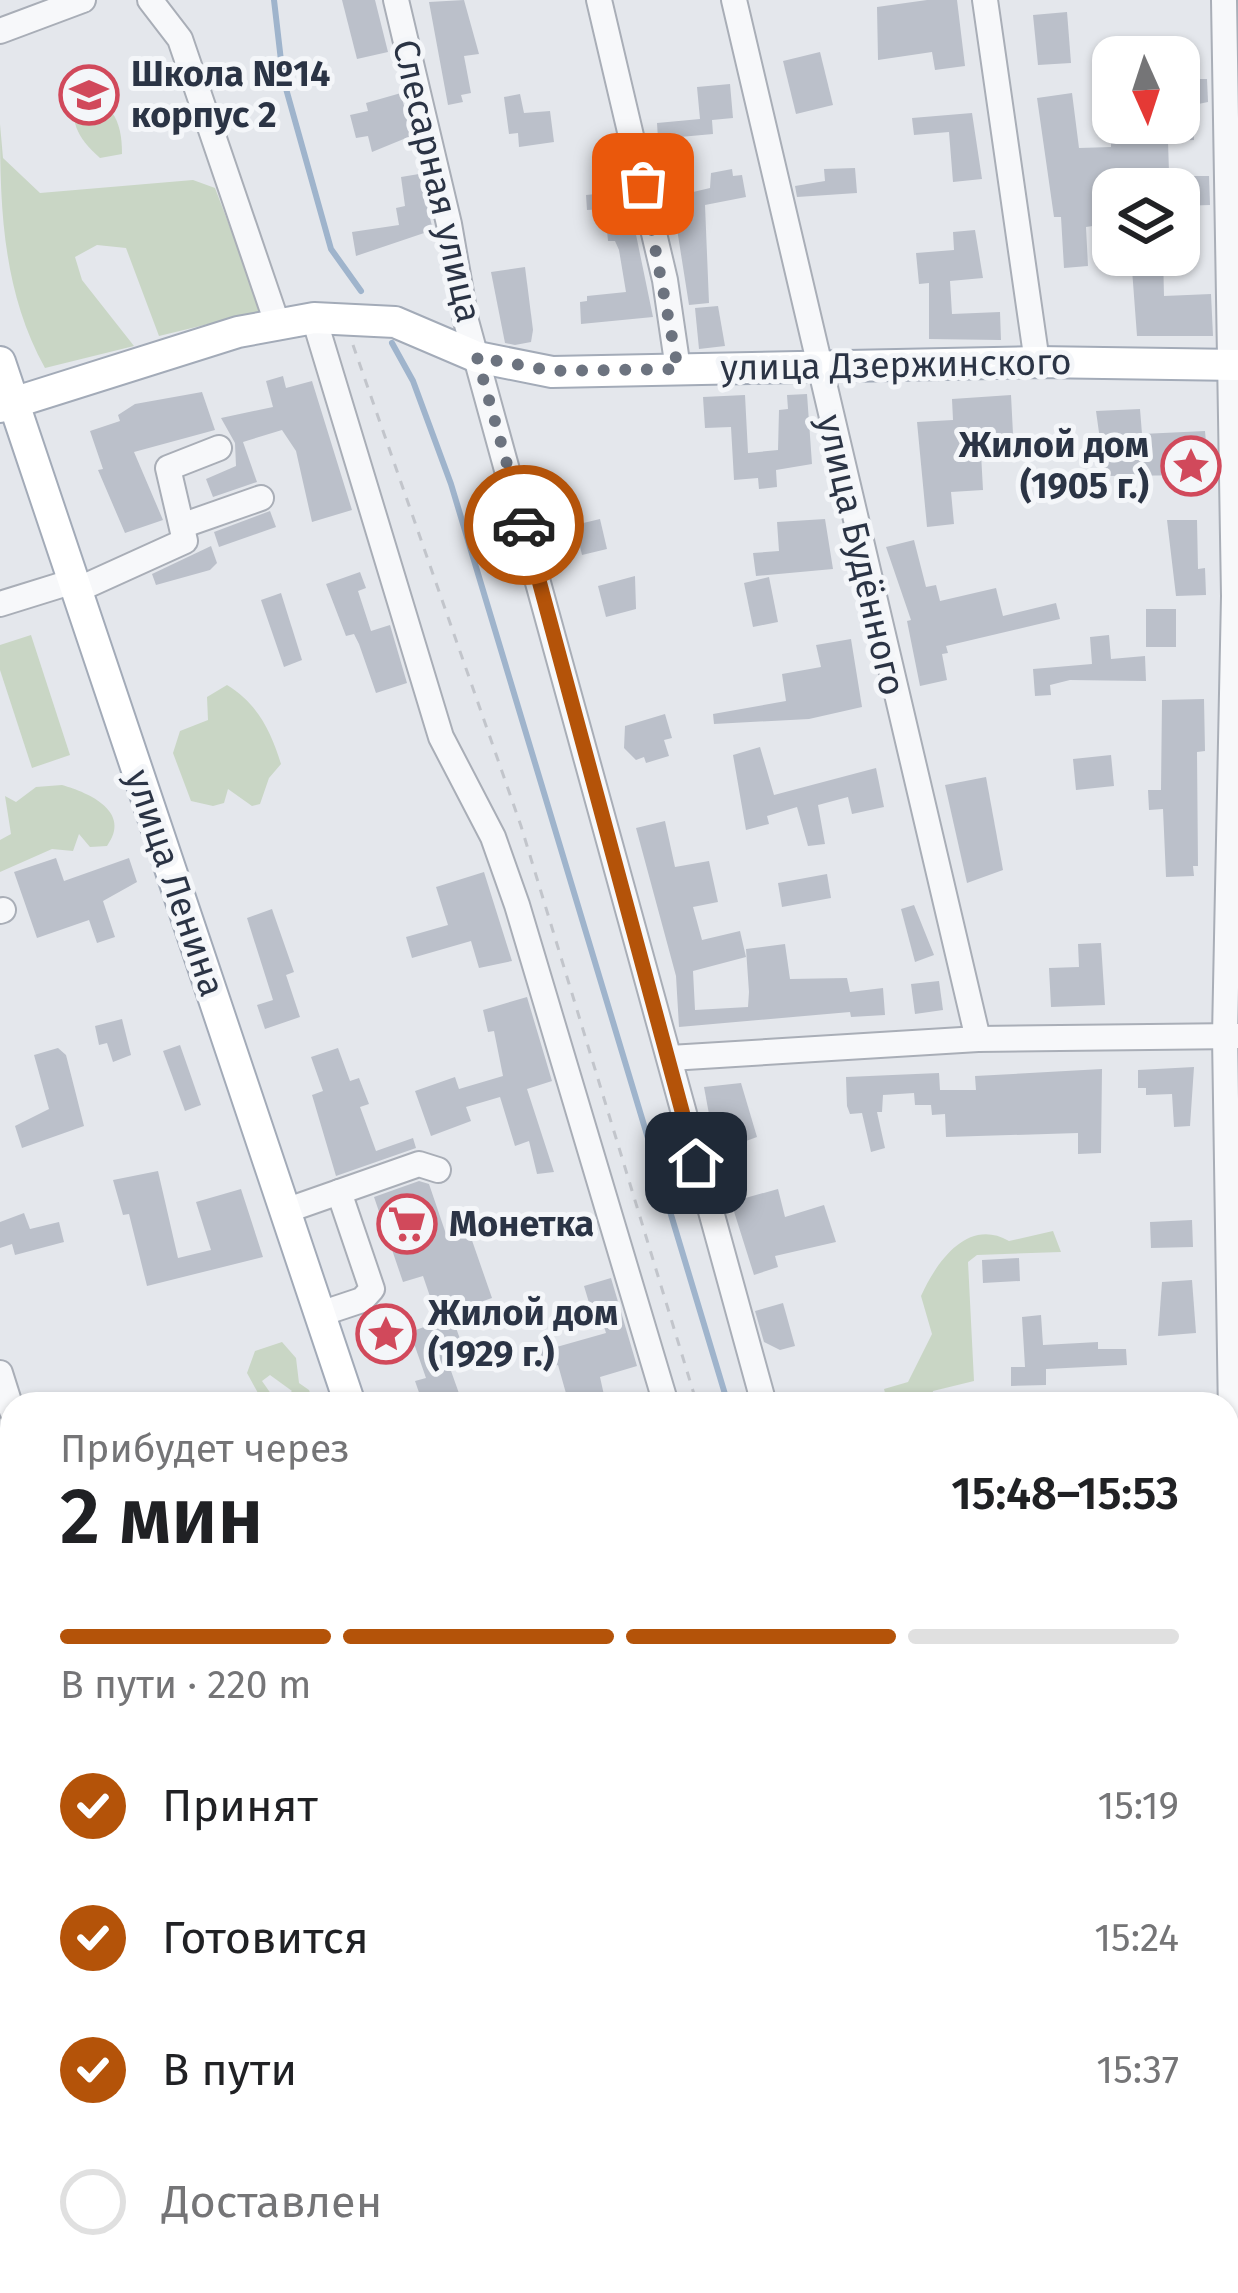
<!DOCTYPE html>
<html lang="ru">
<head>
<meta charset="utf-8">
<style>
	body { margin:0; font-family:"Fira Sans",sans-serif; background:#f2f2f2; color:#202124; height:100vh; display:flex; flex-direction:column; font-size:45px; white-space:nowrap }
	* { box-sizing:border-box; margin:0 }
	p { font-size:39px; color:#757577 }
	.icon { flex:none; width:66px; height:66px; fill:none; stroke:currentColor; stroke-width:2; stroke-linecap:round; stroke-linejoin:round }
	.map { position:relative; flex:1; overflow:hidden }
	.panel { position:absolute; left:0px; top:1392px; width:1239px; height:903px; display:flex; flex-direction:column; background:#fff; border-radius:36px 36px 0 0; box-shadow:0 3px 9px #0004 }
	.panel>* { flex:none }
	.needle { width:78px; rotate:177deg }
	.buttons { position:absolute; left:1092px; top:36px; display:grid; gap:24px }
	.buttons a { display:grid; place-items:center; width:108px; height:108px; border-radius:24px; background:#fff; box-shadow:0 3px 9px #0004; font-size:60px }
	.pin { position:absolute; display:grid; place-items:center; width:102px; height:102px; color:#fff; margin:-51px; border-radius:24px; box-shadow:0 6px 18px #0006 }
	.courier { position:absolute; display:grid; place-items:center; width:120px; height:120px; margin:-60px; border:9px solid #b45309; border-radius:50%; background:#fff; color:#222; box-shadow:0 3px 15px #0007 }
	.headline em { font-style:normal; font-weight:600 }
	.headline div { display:flex; flex-direction:column-reverse }
	.headline { display:flex; align-items:center; justify-content:space-between; height:204px; padding:0 60px }
	h1 { font-size:78px; font-weight:600; line-height:90px }
	.bar { display:grid; grid-template-columns:repeat(4,1fr); gap:18px 12px; align-content:center; height:144px; padding:0 60px }
	.bar i { height:15px; border-radius:9px; background:#e0e0e0 }
	.bar .on { background:#b45309 }
	.bar p { grid-column:span 4 }
	ol { padding:0 60px; list-style:none }
	li { display:flex; align-items:center; gap:36px; height:132px }
	li p { margin-inline-start:auto }
	li .icon { padding:12px; border-radius:50%; background:#b45309; color:#fff; stroke-width:4 }
	li:last-child { color:#757577 }
	li i { width:66px; height:66px; border:6px solid #e0e0e0; border-radius:50% }
	.map>svg:first-child { display:block }
</style>
</head>
<body>
<div class="map">
<svg width="1238" height="2293" viewBox="0 0 1238 2293">
	<rect width="100%" height="100%" fill="#e4e7ec"/>
	<g fill="#c9d6c5">
		<path d="M76,90c35,11 46,28 46,64l-22,4c-24,-21 -31,-38 -24,-68z"/>
		<path d="M0,124l3,34 37,35 153,-13 22,8 47,123 -103,25 -33,-88 -29,-3 -22,12 7,23 52,66 -89,22c-42,-76 -45,-158 -45,-244z"/>
		<polygon points="31,635 70,755 32,768 0,670 0,645"/>
		<path d="M227,685c30,18 44,46 54,79l-12,14 -9,26 -8,2 -24,-17 -4,14 -11,3 -22,-5 -18,-48 7,-22 28,-11 -1,-23z"/>
		<path d="M62,785c28,8 70,27 45,61l-17,1 -11,-13 -6,17 -21,-2 -52,23v-32l11,-6 -6,-38 11,6 20,-15z"/>
		<path d="M1053,1231l8,21 -84,3 -9,7 6,119 -41,10 -2,13h-43l-4,-15 24,-7 24,-48 -11,-38c15,-33 46,-79 88,-55z"/>
		<polygon points="282,1342 296,1358 299,1383 309,1390 314,1404 277,1404 292,1391 270,1375 262,1381 276,1401 264,1404 247,1373 255,1351"/>
	</g>
	<g fill="none" stroke-linecap="round" stroke-linejoin="round">
		<g stroke="#9fb4cc" stroke-width="6">
			<polyline points="274,0 283,78 331,249 361,291"/>
			<polyline points="392,343 413,381 451,484 728,1404"/>
			<polyline points="959,2283 962,2293"/>
		</g>
	</g>
	<g fill="#bbc0ca">
		<polygon points="342,0 375,0 388,52 357,59"/>
		<polygon points="464,0 479,54 464,56 471,93 461,95 463,102 448,105 429,2"/>
		<polygon points="927,0 957,0 965,66 935,70 932,52 878,60 877,7"/>
		<polygon points="1067,12 1071,63 1038,65 1033,15"/>
		<polygon points="820,52 833,105 796,114 783,61"/>
		<polygon points="1179,79 1207,79 1208,102 1179,108"/>
		<polygon points="730,84 733,118 712,120 713,134 658,139 657,123 700,119 697,87"/>
		<polygon points="401,93 411,136 372,152 368,136 356,138 350,115 368,111 366,103"/>
		<polygon points="1072,93 1079,148 1111,147 1111,137 1122,136 1122,123 1193,123 1194,140 1168,141 1169,173 1109,174 1113,223 1086,227 1088,266 1064,268 1061,217 1054,217 1037,98"/>
		<polygon points="520,94 524,113 550,111 554,142 519,147 518,133 509,134 504,97"/>
		<polygon points="972,113 982,179 953,182 949,132 914,135 912,118"/>
		<polygon points="855,168 857,193 797,197 795,186 825,181 824,169"/>
		<polygon points="732,169 733,176 742,175 746,197 705,205 709,303 689,305 672,197 710,188 711,173"/>
		<polygon points="419,174 433,230 356,256 352,232 399,225 396,208 405,206 401,177"/>
		<polygon points="1179,176 1209,176 1210,205 1179,206"/>
		<polygon points="627,191 653,317 581,324 580,302 587,301 587,296 626,292 619,250 615,241 608,241 605,209 587,210 586,195"/>
		<polygon points="975,230 983,278 950,281 952,314 1000,312 1001,340 929,339 929,283 919,284 916,253 954,250 953,232"/>
		<polygon points="1163,255 1164,296 1211,294 1213,336 1137,336 1131,256"/>
		<polygon points="525,267 533,330 531,342 515,345 505,343 491,272"/>
		<polygon points="718,306 725,346 699,349 695,308"/>
		<polygon points="283,376 286,388 312,381 352,510 312,522 296,451 282,430 243,442 257,482 213,497 206,479 236,466 235,443 221,418 273,407 266,381"/>
		<polygon points="202,392 215,430 134,452 163,520 125,533 98,470 103,469 90,431 120,421 118,415 135,404"/>
		<polygon points="807,394 812,464 776,470 777,487 759,489 758,478 734,480 731,427 705,428 703,397 745,395 748,453 778,450 779,410 788,409 787,395"/>
		<polygon points="1011,395 1013,434 980,435 983,490 951,492 954,524 927,527 917,422 953,420 952,399"/>
		<polygon points="1140,409 1142,434 1205,431 1209,475 1105,476 1096,411"/>
		<polygon points="270,511 276,527 219,547 214,532"/>
		<polygon points="600,519 607,549 582,555 575,525"/>
		<polygon points="825,519 833,569 756,576 753,553 779,551 777,522"/>
		<polygon points="1167,520 1197,520 1198,569 1205,568 1206,595 1176,596"/>
		<polygon points="914,540 926,587 936,585 940,601 996,588 1003,616 1056,603 1060,619 946,646 948,653 942,654 947,680 920,686 907,621 911,620 886,547"/>
		<polygon points="211,546 217,563 210,570 156,585 152,574"/>
		<polygon points="360,572 366,588 358,591 371,631 390,625 407,683 376,693 359,644 354,634 346,636 326,584"/>
		<polygon points="635,576 636,609 606,617 598,586"/>
		<polygon points="769,577 778,622 753,627 744,583"/>
		<polygon points="281,593 302,660 284,667 261,600"/>
		<rect x="1146" y="609" width="30" height="38"/>
		<polygon points="1109,635 1111,659 1145,656 1146,681 1070,680 1050,685 1051,695 1035,696 1033,669 1092,664 1090,637"/>
		<polygon points="851,639 862,707 809,719 714,724 713,714 786,701 782,674 821,667 816,645"/>
		<polygon points="1204,699 1205,751 1197,752 1198,866 1193,866 1194,876 1166,877 1163,809 1149,810 1148,790 1161,790 1162,700"/>
		<polygon points="665,714 672,738 664,740 669,756 646,763 644,757 636,760 624,748 625,726"/>
		<polygon points="760,747 774,795 876,768 884,807 852,814 848,797 818,805 825,844 808,846 797,807 767,816 769,824 746,830 733,755"/>
		<polygon points="1111,755 1114,786 1076,790 1073,759"/>
		<polygon points="986,777 1003,870 967,883 945,785"/>
		<polygon points="665,821 675,867 709,861 718,902 693,907 702,940 740,931 746,957 693,971 695,1010 748,1007 749,992 746,949 785,944 790,979 847,978 850,992 883,988 885,1015 851,1017 850,1012 679,1027 676,976 636,828"/>
		<polygon points="56,858 64,881 129,858 137,882 103,901 115,937 97,943 89,920 37,938 14,872"/>
		<polygon points="484,872 512,961 479,968 471,941 412,958 406,937 448,925 436,887"/>
		<polygon points="827,874 831,898 782,907 778,883"/>
		<polygon points="914,905 934,955 915,962 901,909"/>
		<polygon points="272,909 294,972 286,975 300,1017 265,1029 257,1005 273,1000 247,918"/>
		<polygon points="1101,943 1105,1005 1051,1007 1049,968 1079,967 1078,944"/>
		<polygon points="939,981 943,1010 915,1014 911,984"/>
		<polygon points="527,997 552,1081 527,1089 554,1172 537,1174 529,1141 515,1146 500,1097 466,1107 471,1121 431,1136 415,1091 455,1077 459,1089 503,1076 494,1031 488,1032 483,1010"/>
		<polygon points="122,1019 131,1055 113,1062 107,1043 99,1045 95,1026"/>
		<polygon points="180,1045 201,1105 185,1111 163,1051"/>
		<polygon points="58,1048 66,1055 84,1126 22,1148 15,1126 49,1109 34,1055"/>
		<polygon points="338,1048 350,1081 359,1078 369,1104 360,1107 376,1151 413,1138 416,1148 336,1176 312,1095 323,1091 311,1057"/>
		<polygon points="1194,1067 1190,1126 1174,1127 1172,1094 1146,1095 1146,1088 1138,1088 1138,1070"/>
		<polygon points="1102,1069 1101,1153 1078,1154 1078,1133 946,1137 945,1114 932,1115 931,1105 915,1105 914,1093 883,1095 882,1112 877,1112 885,1148 871,1152 862,1113 850,1114 847,1106 846,1077 939,1073 940,1090 976,1090 975,1076"/>
		<polygon points="741,1083 757,1137 716,1152 704,1087"/>
		<polygon points="158,1171 178,1258 211,1250 196,1202 241,1189 263,1257 147,1286 129,1214 123,1215 113,1180"/>
		<polygon points="419,1181 429,1184 446,1234 467,1226 492,1298 437,1317 423,1276 403,1282 374,1197"/>
		<polygon points="778,1189 785,1217 824,1205 836,1242 775,1256 778,1267 754,1275 731,1202"/>
		<polygon points="24,1213 30,1229 59,1222 64,1242 15,1255 12,1244 0,1248 0,1222"/>
		<polygon points="1192,1220 1193,1247 1151,1248 1150,1222"/>
		<polygon points="1019,1258 1020,1281 983,1283 982,1260"/>
		<polygon points="611,1278 637,1366 600,1377 606,1404 569,1404 558,1365 542,1370 535,1346 551,1341 553,1348 606,1333 597,1304 590,1306 584,1286"/>
		<polygon points="1192,1280 1196,1333 1158,1336 1162,1282"/>
		<polygon points="783,1303 795,1346 780,1350 764,1342 755,1311"/>
		<polygon points="398,1315 408,1345 374,1351 366,1326"/>
		<polygon points="1041,1315 1043,1345 1098,1342 1098,1349 1126,1349 1127,1365 1046,1369 1046,1385 1011,1386 1011,1367 1025,1367 1022,1317"/>
		<polygon points="452,1317 463,1347 445,1354 461,1399 457,1404 423,1404 415,1381 426,1378 410,1332"/>
	</g>
	<g fill="none" stroke-linecap="round" stroke-linejoin="round">
		<g stroke="#a9aeb7" stroke-width="28">
			<g id="minor">
				<polyline points="150,0 180,39 277,323"/>
				<polyline points="396,0 449,224 466,321 764,1404"/>
				<polyline points="599,0 665,280 678,369"/>
				<polyline points="734,0 978,1039"/>
				<polyline points="985,0 1037,362"/>
				<polyline points="1224,0 1234,596 1225,1036 1238,1859"/>
				<polyline points="0,31 83,0"/>
				<polyline points="314,318 441,737 493,837 517,905 666,1404"/>
				<polyline points="184,525 261,498"/>
				<polyline points="77,590 185,541 168,468 219,448"/>
				<polyline points="0,604 74,581"/>
				<polyline points="0,911 3,910"/>
				<polyline points="670,1058 978,1039 1238,1036"/>
				<polyline points="285,1211 419,1164 438,1170"/>
				<polyline points="320,1314 362,1300 372,1289 339,1192"/>
				<polyline points="0,1373 12,1411"/>
				<polyline points="0,1591 12,1587"/>
				<polyline points="0,1836 12,1834"/>
				<polyline points="1227,2247 1238,2246"/>
				<polyline points="292,2283 295,2293"/>
				<polyline points="898,2283 900,2293"/>
				<polyline points="999,2283 1002,2293"/>
				<polyline points="421,2293 422,2286"/>
				<polyline points="1037,2293 1068,2283"/>
			</g>
		</g>
		<g stroke="#a3abb8" stroke-width="34">
			<g id="major">
				<polyline points="0,362 350,1404"/>
				<polyline points="0,407 238,332 314,318 395,322 477,357 552,372 1037,362 1238,365"/>
				<polyline points="636,2283 639,2293"/>
			</g>
		</g>
		<g stroke="#c2c5cb" stroke-width="3" stroke-dasharray="9 9" stroke-linecap="butt">
			<polyline points="353,345 521,826 697,1404"/>
			<polyline points="937,2283 940,2293"/>
		</g>
		<use href="#minor" stroke="#f7f8fa" stroke-width="24"/>
		<use href="#major" stroke="#fff" stroke-width="30"/>
	</g>
	<g fill="none" stroke-linecap="round" stroke-linejoin="round">
		<polyline stroke="#6c737f" stroke-width="12" stroke-dasharray="0 21.6" points="524,525 477,357 552,371 678,369 643,184"/>
		<polyline stroke="#b45309" stroke-width="15" points="524,525 696,1163"/>
	</g>
	<defs>
		<g id="school-ring" transform="scale(3)"><circle r="9.5" fill="#f4f6f9" stroke="#d1495b" stroke-width="1.5"/><path d="M0-5L7-2L0 1L-7-2ZM-4 1L0 2.5L4 1V4Q0 6-4 4Z" fill="#d1495b"/></g>
		<g id="sight-ring" transform="scale(3)"><circle r="9.5" fill="#f4f6f9" stroke="#d1495b" stroke-width="1.5"/><path d="M0-6L1.8-2.2L6-1.7L2.9 1.2L3.7 5.4L0 3.3L-3.7 5.4L-2.9 1.2L-6-1.7L-1.8-2.2Z" fill="#d1495b"/></g>
		<g id="supermarket-ring" transform="scale(3)"><circle r="9.5" fill="#f4f6f9" stroke="#d1495b" stroke-width="1.5"/><path d="M-6-5.5h2.5l.6 2H6L4.5 2H-2.5L-4.4-4H-6ZM-1.5 3.2a1.3 1.3 0 1 0 .1 0ZM3 3.2a1.3 1.3 0 1 0 .1 0Z" fill="#d1495b"/></g>
	</defs>
	<g fill-rule="evenodd">
		<use href="#school-ring" x="89" y="95"/>
		<use href="#sight-ring" x="1191" y="466"/>
		<use href="#supermarket-ring" x="407" y="1224"/>
		<use href="#sight-ring" x="386" y="1334"/>
	</g>
	<g text-anchor="middle" dominant-baseline="central" stroke-width="10" stroke-linejoin="round" paint-order="stroke">
		<g font-size="36" font-weight="bold" fill="#2b3445" stroke="#f4f6f9" text-anchor="start">
			<text x="131" y="74">Школа №14<tspan x="131" dy="41">корпус 2</tspan></text>
			<text x="1149" y="445" text-anchor="end">Жилой дом<tspan x="1149" dy="41">(1905 г.)</tspan></text>
			<text x="449" y="1224">Монетка</text>
			<text x="428" y="1313">Жилой дом<tspan x="428" dy="41">(1929 г.)</tspan></text>
		</g>
		<g font-size="36" fill="#2b3445" stroke="#f4f6f9">
			<text transform="translate(437 181) rotate(77)">Слесарная улица</text>
			<text transform="translate(896 365) rotate(-1)">улица Дзержинского</text>
			<text transform="translate(861 555) rotate(77)">улица Будённого</text>
			<text transform="translate(175 883) rotate(71)">улица Ленина</text>
		</g>
	</g>
</svg>
<div class="buttons">
<a><svg class="needle" viewBox="-14 -14 28 28"><path d="M0-13l5 13h-10z" fill="#e53935"/><path d="M0 13l5-13h-10z" fill="#757577"/></svg></a>
<a><svg class="icon" aria-label="layers" viewBox="0 0 24 24"><path d="M12 4l9 5-9 5-9-5zM3 14l9 5 9-5"/></svg></a>
</div>
<div class="pin" style="left:643px;top:184px;background:#ea580c"><svg class="icon" aria-label="bag" viewBox="0 0 24 24"><path d="M5 8h14l-1 12H6zM9 8a3 3 0 0 1 6 0"/></svg></div>
<div class="pin" style="left:696px;top:1163px;background:#1f2937"><svg class="icon" aria-label="home" viewBox="0 0 24 24"><path d="M3 11l9-7 9 7M6 9v11h12V9"/></svg></div>
<div class="courier" style="left:524px;top:525px"><svg class="icon" aria-label="car" viewBox="0 0 24 24"><path d="M5 17H2v-5l4-1 3-4h7l3 4 3 1v5h-3M9 17h6M6 11h13"/><circle cx="7" cy="17" r="2"/><circle cx="17" cy="17" r="2"/></svg></div>
<section class="panel">
<div class="headline"><div><h1>2 мин</h1><p>Прибудет через</p></div><em>15:48–15:53</em></div>
<div class="bar"><i class="on"></i><i class="on"></i><i class="on"></i><i></i><p>В пути · 220 m</p></div>
<ol>
<li><svg class="icon" aria-label="check" viewBox="0 0 24 24"><path d="M5 12l5 5 9-10"/></svg>Принят<p>15:19</p></li>
<li><svg class="icon" aria-label="check" viewBox="0 0 24 24"><path d="M5 12l5 5 9-10"/></svg>Готовится<p>15:24</p></li>
<li><svg class="icon" aria-label="check" viewBox="0 0 24 24"><path d="M5 12l5 5 9-10"/></svg>В пути<p>15:37</p></li>
<li><i></i>Доставлен</li>
</ol>
</section>
</div>
</body>
</html>
